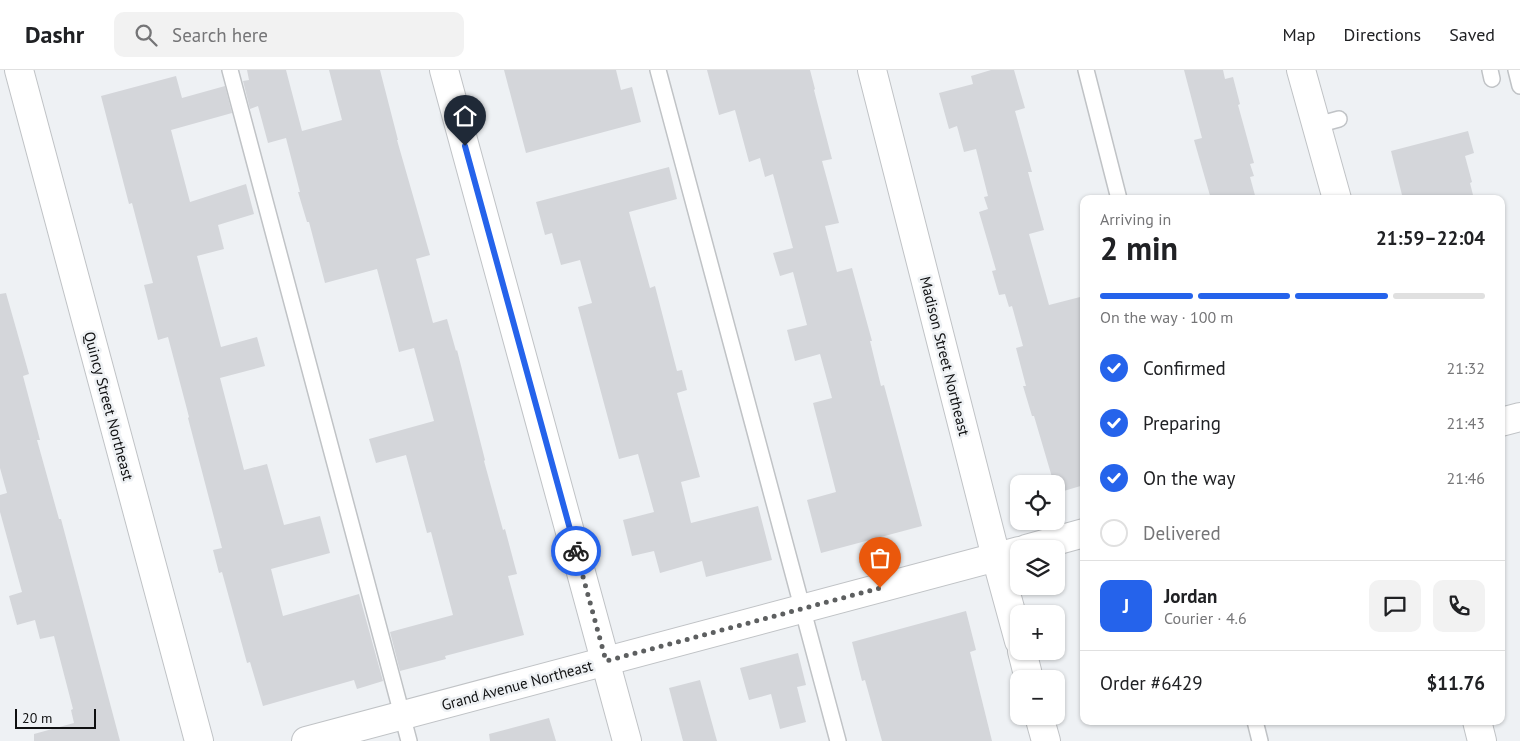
<!DOCTYPE html>
<html lang="en">
<head>
<meta charset="utf-8">
<style>
	body { margin:0; font-family:"PT Sans",sans-serif; background:#f2f2f2; color:#202124; height:100vh; display:flex; flex-direction:column; font-size:19px; white-space:nowrap }
	* { box-sizing:border-box; margin:0 }
	p { font-size:16px; color:#757577 }
	.icon { flex:none; width:28px; height:28px; fill:none; stroke:currentColor; stroke-width:2; stroke-linecap:round; stroke-linejoin:round }
	.map { position:relative; flex:1; overflow:hidden }
	.sheet { position:absolute; left:1080px; top:125px; width:425px; height:530px; display:flex; flex-direction:column; background:#fff; border-radius:10px; box-shadow:0 1px 4px #0004 }
	.sheet>* { flex:none }
	.tools { position:absolute; left:1010px; top:405px; display:grid; gap:10px }
	.tools a { display:grid; place-items:center; width:55px; height:55px; border-radius:10px; background:#fff; box-shadow:0 1px 4px #0004; font-size:25px }
	.scale { position:absolute; left:15px; bottom:12px; width:81px; box-sizing:border-box; padding-left:5px; border:2px solid #0f1011; border-top:0; font-size:14px; line-height:18px; white-space:nowrap; color:#0f1011; -webkit-text-stroke:4px #eef1f4; paint-order:stroke }
	.pin { position:absolute; display:grid; place-items:center; width:42px; height:42px; color:#fff; margin:-51px -21px; border-radius:50% 50% 50% 0; rotate:-45deg; box-shadow:0 0 5px #0007 }
	.pin .icon { rotate:45deg }
	.courier { position:absolute; display:grid; place-items:center; width:50px; height:50px; margin:-25px; border:4px solid #2563eb; border-radius:50%; background:#fff; color:#222; box-shadow:0 1px 6px #0007 }
	.headline em { font-style:normal; font-weight:800 }
	.headline div { display:flex; flex-direction:column-reverse }
	.headline { display:flex; align-items:center; justify-content:space-between; height:85px; padding:0 20px }
	h1 { font-size:32px; font-weight:800; line-height:38px }
	.bar { display:grid; grid-template-columns:repeat(4,1fr); gap:8px 5px; align-content:center; height:60px; padding:0 20px }
	.bar i { height:6px; border-radius:4px; background:#e0e0e0 }
	.bar .active { background:#2563eb }
	.bar p { grid-column:span 4 }
	.line { display:flex; align-items:center; gap:12px; padding:0 20px; border-top:1px solid #e0e0e0 }
	.line div { flex:1 }
	.round { display:grid; place-items:center; flex:none; width:52px; height:52px; border-radius:10px; background:#f2f2f2 }
	ol { padding:0 20px; list-style:none }
	li { display:flex; align-items:center; gap:15px; height:55px }
	li p { margin-inline-start:auto }
	li .icon { padding:5px; border-radius:50%; background:#2563eb; color:#fff; stroke-width:4 }
	li:last-child { color:#757577 }
	li i { width:28px; height:28px; border:2px solid #e0e0e0; border-radius:50% }
	header { display:flex; align-items:center; gap:30px; box-sizing:border-box; height:70px; padding:0 25px; background:#fff; border-bottom:1px solid #e0e0e0 }
	header strong { font-size:24px }
	nav { display:flex; gap:28px; margin-inline-start:auto; font-size:18px }
	.search { width:350px; height:45px; background:#f2f2f2; display:flex; align-items:center; gap:12px; box-sizing:border-box; padding:0 18px; border-radius:10px; color:#757577; font-size:19px }
	.map>svg:first-child { display:block }
</style>
</head>
<body>
<header>
<strong>Dashr</strong>
<div class="search"><svg class="icon" aria-label="search" viewBox="0 0 24 24"><circle cx="10" cy="10" r="6"/><path d="M15 15l6 6"/></svg>Search here</div>
<nav><a>Map</a><a>Directions</a><a>Saved</a></nav>
</header>
<div class="map">
<svg width="1520" height="671" viewBox="0 0 1520 671">
	<rect width="100%" height="100%" fill="#eef1f4"/>
	<g fill="#d4d6da">
		<polygon points="247,0 286,0 302,61 342,50 329,0 380,0 398,70 397,70 430,185 416,189 433,253 447,249 456,281 457,280 485,390 484,391 503,460 505,459 517,504 508,506 524,565 445,586 446,589 400,601 390,562 453,545 431,462 427,463 406,385 376,393 369,369 434,351 414,278 399,282 377,199 325,213 309,152 307,152 298,122 300,122 286,68 268,73 258,36 250,39 243,11 249,10"/>
		<polygon points="504,0 616,0 621,20 632,17 641,52 526,83"/>
		<polygon points="707,0 810,0 815,19 814,20 832,89 822,91 839,153 825,156 837,202 852,198 872,271 870,271 881,316 884,315 922,456 821,483 807,430 836,422 813,333 832,328 820,284 795,291 787,260 807,255 793,202 780,206 773,183 793,178 773,104 765,107 760,88 749,92 735,40 719,45"/>
		<polygon points="991,0 1014,0 1025,38 1015,41 1032,102 1028,102 1044,160 1029,164 1049,235 1084,226 1084,415 1057,423 1056,414 1054,414 1034,346 1032,346 1023,316 1026,316 1016,278 1023,276 1012,236 1009,237 1005,224 999,225 992,201 996,200 979,142 988,139 984,127 988,126 976,79 964,82 957,56 949,59 939,23 973,14 971,6"/>
		<polygon points="1184,0 1223,0 1225,9 1233,7 1240,34 1238,35 1254,93 1250,94 1254,106 1250,107 1256,129 1211,129 1194,70 1202,68"/>
		<polygon points="176,6 182,28 225,16 232,43 171,60 190,132 246,114 254,144 218,155 224,179 197,186 221,277 257,267 265,296 220,308 244,400 267,394 284,455 320,446 330,483 271,499 283,546 359,524 383,611 357,619 354,610 263,636 250,592 247,593 222,502 219,503 213,480 222,478 188,348 189,347 168,267 158,270 144,215 153,213 132,133 129,134 101,26"/>
		<polygon points="1468,61 1474,83 1465,86 1472,112 1470,113 1474,129 1403,129 1391,81"/>
		<polygon points="669,97 677,129 629,142 650,218 655,216 677,301 682,300 687,320 677,323 700,407 681,412 691,453 758,436 772,490 706,507 702,491 660,503 654,481 632,486 623,450 654,442 638,384 619,389 578,237 592,233 580,190 561,195 552,163 545,165 536,132"/>
		<polygon points="6,223 29,304 23,306 40,370 37,370 59,449 61,449 120,671 34,671 34,664 74,653 71,640 73,639 54,566 40,569 35,550 17,555 9,526 22,522 0,442 0,425 7,423 0,398 0,224"/>
		<polygon points="966,541 976,580 970,582 992,671 882,671 865,610 862,611 852,572"/>
		<polygon points="798,583 806,615 797,617 806,652 780,659 771,624 749,630 740,598"/>
		<polygon points="700,610 717,671 683,671 669,618"/>
		<polygon points="549,648 556,671 490,671 489,664"/>
	</g>
	<g fill="none" stroke-linecap="round" stroke-linejoin="round">
		<g stroke="#c0c3c6" stroke-width="18">
			<g id="service">
				<polyline points="230,0 409,671"/>
				<polyline points="658,0 838,671"/>
				<polyline points="1086,0 1119,129"/>
				<polyline points="1490,0 1492,9"/>
				<polyline points="1516,0 1520,16"/>
				<polyline points="1317,55 1339,49"/>
				<polyline points="1255,651 1260,671"/>
			</g>
		</g>
		<g stroke="#c0c3c6" stroke-width="30">
			<g id="minor">
				<polyline points="19,0 199,671"/>
				<polyline points="444,0 627,671"/>
				<polyline points="872,0 996,487 1019,571"/>
				<polyline points="1301,0 1337,129"/>
				<polyline points="1501,352 1520,347"/>
				<polyline points="1026,479 1084,463"/>
				<polyline points="1022,581 1029,609"/>
				<polyline points="1039,646 1046,671"/>
				<polyline points="1477,651 1482,671"/>
				<polyline points="306,671 1019,481"/>
			</g>
		</g>
		<use href="#service" stroke="#fff" stroke-width="15"/>
		<use href="#minor" stroke="#fff" stroke-width="28"/>
	</g>
	<g fill="none" stroke-linecap="round" stroke-linejoin="round">
		<polyline stroke="#5d5f60" stroke-width="5" stroke-dasharray="0 9" points="576,481 606,591 880,518"/>
		<polyline stroke="#2563eb" stroke-width="6" points="465,76 576,481"/>
	</g>
	<g text-anchor="middle" dominant-baseline="central" stroke-width="5" stroke-linejoin="round" paint-order="stroke">
		<g font-size="15" fill="#0f1011" stroke="#eef1f4">
			<text transform="translate(945 286) rotate(76)">Madison Street Northeast</text>
			<text transform="translate(109 336) rotate(75)">Quincy Street Northeast</text>
			<text transform="translate(517 615) rotate(-15)">Grand Avenue Northeast</text>
		</g>
	</g>
</svg>
<div class="tools">
<a><svg class="icon" aria-label="locate" viewBox="0 0 24 24"><circle cx="12" cy="12" r="6"/><path d="M12 2v4M12 18v4M2 12h4M18 12h4"/></svg></a>
<a><svg class="icon" aria-label="layers" viewBox="0 0 24 24"><path d="M12 4l9 5-9 5-9-5zM3 14l9 5 9-5"/></svg></a>
<a>+</a>
<a>−</a>
</div>
<div class="scale">20 m</div>
<div class="pin" style="left:880px;top:518px;background:#ea580c"><svg class="icon" aria-label="bag" viewBox="0 0 24 24"><path d="M5 8h14l-1 12H6zM9 8a3 3 0 0 1 6 0"/></svg></div>
<div class="pin" style="left:465px;top:76px;background:#1f2937"><svg class="icon" aria-label="home" viewBox="0 0 24 24"><path d="M3 11l9-7 9 7M6 9v11h12V9"/></svg></div>
<div class="courier" style="left:576px;top:481px"><svg class="icon" aria-label="bike" viewBox="0 0 24 24"><circle cx="6" cy="16" r="4"/><circle cx="18" cy="16" r="4"/><path d="M6 16l4-8h5l3 8M10 8l3 8H6M13 5h3"/></svg></div>
<section class="sheet">
<div class="headline"><div><h1>2 min</h1><p>Arriving in</p></div><em>21:59–22:04</em></div>
<div class="bar"><i class="active"></i><i class="active"></i><i class="active"></i><i></i><p>On the way · 100 m</p></div>
<ol>
<li><svg class="icon" aria-label="check" viewBox="0 0 24 24"><path d="M5 12l5 5 9-10"/></svg>Confirmed<p>21:32</p></li>
<li><svg class="icon" aria-label="check" viewBox="0 0 24 24"><path d="M5 12l5 5 9-10"/></svg>Preparing<p>21:43</p></li>
<li><svg class="icon" aria-label="check" viewBox="0 0 24 24"><path d="M5 12l5 5 9-10"/></svg>On the way<p>21:46</p></li>
<li><i></i>Delivered</li>
</ol>
<div class="line" style="height:90px"><b class="round" style="background:#2563eb;color:#fff">J</b><div><b>Jordan</b><p>Courier · 4.6</p></div><a class="round"><svg class="icon" aria-label="chat" viewBox="0 0 24 24"><path d="M4 5h16v11H9l-5 4z"/></svg></a><a class="round"><svg class="icon" aria-label="phone" viewBox="0 0 24 24"><path d="M5 4h4l2 5-3 2q2 4 5 5l2-3 5 2v4C11 20 4 13 5 4z"/></svg></a></div>
<div class="line" style="height:65px"><div>Order #6429</div><b>$11.76</b></div>
</section>
</div>
</body>
</html>
